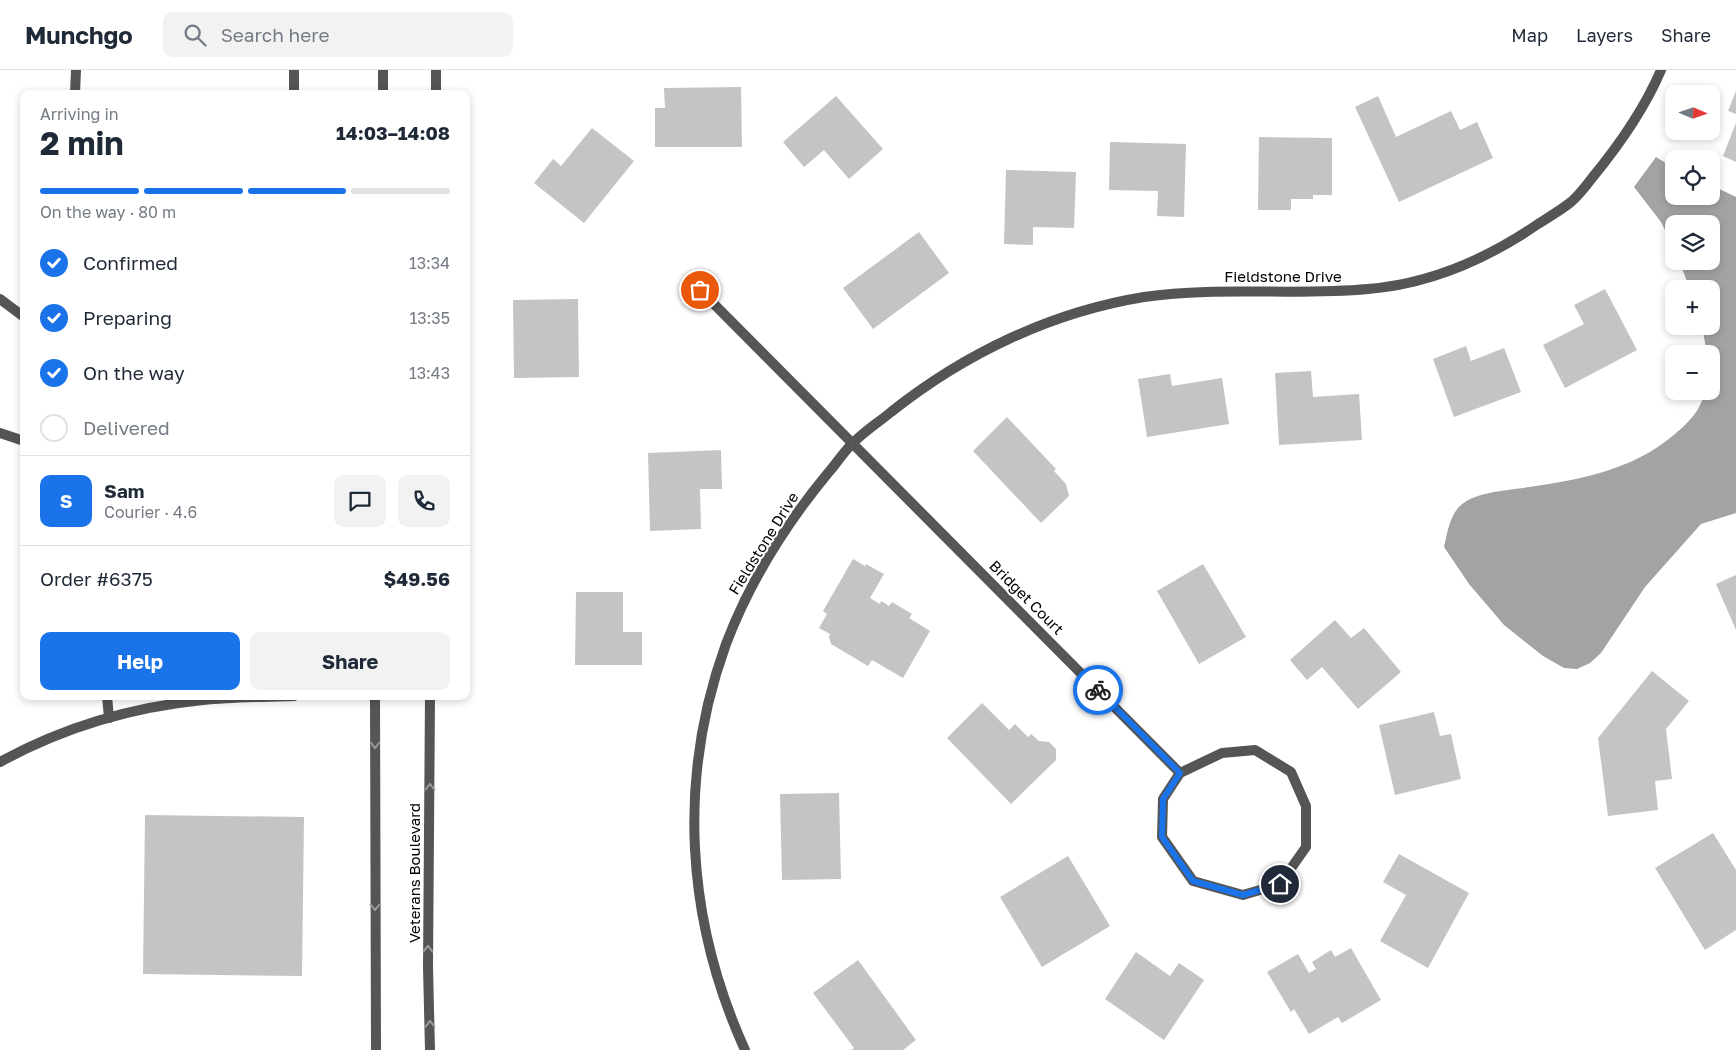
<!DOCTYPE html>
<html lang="en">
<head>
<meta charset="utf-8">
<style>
	body { margin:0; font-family:"Golos Text",sans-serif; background:#f2f2f3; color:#1f2937; height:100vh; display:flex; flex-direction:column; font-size:19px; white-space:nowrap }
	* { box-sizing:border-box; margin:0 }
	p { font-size:16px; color:#747a83 }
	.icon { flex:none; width:28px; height:28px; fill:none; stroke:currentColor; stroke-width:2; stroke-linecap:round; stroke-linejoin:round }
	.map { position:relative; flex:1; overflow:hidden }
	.sheet { position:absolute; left:20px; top:20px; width:450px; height:610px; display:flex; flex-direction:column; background:#fff; border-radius:10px; box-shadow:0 2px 8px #0003 }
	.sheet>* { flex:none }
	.needle { width:32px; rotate:92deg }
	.controls { position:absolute; left:1665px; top:15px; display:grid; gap:10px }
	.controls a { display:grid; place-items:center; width:55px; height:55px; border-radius:10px; background:#fff; box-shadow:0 2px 8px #0003; font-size:25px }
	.pin { position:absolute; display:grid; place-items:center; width:42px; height:42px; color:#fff; margin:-21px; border:2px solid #fff; border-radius:50%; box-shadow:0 1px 5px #0007 }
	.courier { position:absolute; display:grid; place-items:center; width:50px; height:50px; margin:-25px; border:4px solid #1a73e8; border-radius:50%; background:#fff; color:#222; box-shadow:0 1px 6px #0007 }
	.summary em { font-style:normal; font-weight:700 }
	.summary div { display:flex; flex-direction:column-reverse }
	.summary { display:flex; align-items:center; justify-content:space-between; height:85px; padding:0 20px }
	h1 { font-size:32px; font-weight:700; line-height:38px }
	.bar { display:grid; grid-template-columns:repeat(4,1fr); gap:8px 5px; align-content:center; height:60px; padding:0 20px }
	.bar i { height:6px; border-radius:4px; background:#e0e1e3 }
	.bar .active { background:#1a73e8 }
	.bar p { grid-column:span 4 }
	.line { display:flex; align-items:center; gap:12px; padding:0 20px; border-top:1px solid #e0e1e3 }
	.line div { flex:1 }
	.round { display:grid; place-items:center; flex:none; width:52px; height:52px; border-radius:10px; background:#f2f2f3 }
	ol { padding:0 20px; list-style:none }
	li { display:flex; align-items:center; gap:15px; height:55px }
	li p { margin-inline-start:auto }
	li .icon { padding:5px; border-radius:50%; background:#1a73e8; color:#fff; stroke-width:4 }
	li:last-child { color:#747a83 }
	li i { width:28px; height:28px; border:2px solid #e0e1e3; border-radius:50% }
	.primary-button { display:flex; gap:10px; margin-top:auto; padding:10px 20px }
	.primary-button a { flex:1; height:58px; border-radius:10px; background:#1a73e8; color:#fff; font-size:20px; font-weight:700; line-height:58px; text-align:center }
	.primary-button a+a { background:#f2f2f3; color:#1f2937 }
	header { display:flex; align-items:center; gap:30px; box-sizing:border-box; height:70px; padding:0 25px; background:#fff; border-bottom:1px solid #e0e1e3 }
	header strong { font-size:24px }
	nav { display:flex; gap:28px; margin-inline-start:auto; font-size:18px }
	.search { width:350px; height:45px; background:#f2f2f3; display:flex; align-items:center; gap:12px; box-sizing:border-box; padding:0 18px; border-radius:10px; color:#747a83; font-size:19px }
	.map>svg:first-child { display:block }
</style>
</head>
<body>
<header>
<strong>Munchgo</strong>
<div class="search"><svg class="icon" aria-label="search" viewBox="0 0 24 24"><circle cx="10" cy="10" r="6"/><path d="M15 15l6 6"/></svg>Search here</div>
<nav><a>Map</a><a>Layers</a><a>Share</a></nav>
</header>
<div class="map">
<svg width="1736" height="980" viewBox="0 0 1736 980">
	<rect width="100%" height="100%" fill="#fff"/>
	<path fill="#a3a3a3" d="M1656,87l18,11v28h37v-11l25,12v316l-35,11 -56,63 -44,66 -11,10 -13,6 -13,-1 -21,-12 -39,-31 -35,-41 -25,-37c3,-13 5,-28 14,-39 14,-16 45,-17 65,-20 55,-8 109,-17 152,-54 8,-7 18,-16 23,-25 3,-6 6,-12 8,-18h5v-37h-4l-5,-28h9v-37h-21l-11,-28h32v-37h-37v24l-13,-26 -27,-35z"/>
	<g fill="#c4c4c4">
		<polygon points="741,17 742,77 655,77 655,38 665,38 664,18"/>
		<polygon points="1736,21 1736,44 1728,41"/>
		<polygon points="836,26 883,79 849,109 824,80 804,97 783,72"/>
		<polygon points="1378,26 1396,67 1451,41 1460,60 1477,52 1493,88 1399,132 1355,37"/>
		<polygon points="1736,53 1736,92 1723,86"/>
		<polygon points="592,58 634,91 584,153 534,113 553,89 561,96"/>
		<polygon points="1259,67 1332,68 1332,125 1313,125 1313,129 1291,129 1291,140 1258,140"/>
		<polygon points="1110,72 1186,74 1184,147 1157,146 1158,121 1109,120"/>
		<polygon points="1006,100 1076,102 1074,158 1033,157 1033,175 1004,174"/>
		<polygon points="919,162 949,203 873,259 843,218"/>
		<polygon points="1605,219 1637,280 1565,318 1543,275 1584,254 1574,235"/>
		<polygon points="578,229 579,307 514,308 513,230"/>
		<polygon points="1466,276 1471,291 1504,278 1521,322 1454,347 1433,289"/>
		<polygon points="1311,301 1313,327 1359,324 1362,370 1279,375 1275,303"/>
		<polygon points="1170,304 1172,316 1222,308 1229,354 1147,367 1138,309"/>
		<polygon points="1007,347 1056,399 1054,401 1066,414 1069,426 1041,453 973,381"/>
		<polygon points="721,380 722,419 700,419 701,459 650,461 648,383"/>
		<polygon points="853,489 865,496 866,494 884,504 870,528 880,534 881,531 889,536 892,532 912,544 909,548 930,561 903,608 872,590 868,596 831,574 829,567 830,564 819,558 827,544 823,541"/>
		<polygon points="1203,494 1246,567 1199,594 1157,521"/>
		<polygon points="1736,505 1736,560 1716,514"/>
		<polygon points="576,522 623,522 623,562 642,562 642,595 575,595"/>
		<polygon points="1335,550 1351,568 1364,558 1401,602 1358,639 1322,597 1307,610 1290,590"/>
		<polygon points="1652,601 1689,631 1666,659 1672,709 1655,711 1658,740 1608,746 1598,668"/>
		<polygon points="982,633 1009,660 1015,654 1028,667 1031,664 1039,671 1049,672 1056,679 1056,690 1011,734 947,668"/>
		<polygon points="1434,642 1440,666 1451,664 1461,709 1395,725 1379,655"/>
		<polygon points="839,723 841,809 782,810 780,724"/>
		<polygon points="145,745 304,747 302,906 143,904"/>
		<polygon points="1713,763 1736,800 1736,860 1705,880 1655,798"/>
		<polygon points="1399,784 1469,823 1428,898 1380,871 1406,825 1383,812"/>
		<polygon points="1068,786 1110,856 1042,897 1000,827"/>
		<polygon points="1351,878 1381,930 1342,953 1338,947 1309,964 1294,939 1291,942 1267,902 1298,884 1309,903 1316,899 1312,892 1331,880 1335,887"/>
		<polygon points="1136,882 1170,906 1179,893 1204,910 1164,970 1105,929"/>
		<polygon points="858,890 916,970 903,980 851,980 854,978 813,923"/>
	</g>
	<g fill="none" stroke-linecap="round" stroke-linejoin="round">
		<g stroke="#555" stroke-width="10">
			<polyline points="75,24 76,0"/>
			<polyline points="294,24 294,0"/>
			<polyline points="0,229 24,247"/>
			<polyline points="0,363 24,371"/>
			<polyline points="107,626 109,648"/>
		</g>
		<g stroke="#555" stroke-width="10">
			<polyline points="383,24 383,0"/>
			<polyline points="436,24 436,0"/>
			<polyline points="700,220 1180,703"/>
			<polyline points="375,626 376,980"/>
			<polyline points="430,626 428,897 430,980"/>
			<polygon points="1255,680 1291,702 1306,736 1306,777 1280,814 1243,825 1193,811 1162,767 1163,729 1180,703 1222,683"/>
			<path d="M0,692c62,-34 133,-55 203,-62 30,-3 61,-3 91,-4"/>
			<path d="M745,980c-59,-130 -68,-271 -19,-406 24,-63 59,-119 102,-171 9,-10 16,-22 26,-31 11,-11 25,-20 37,-30 73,-58 160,-100 253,-115 75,-11 149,-1 224,-8 62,-5 119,-30 170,-65 11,-7 23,-14 33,-22 8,-7 15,-16 21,-24 28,-34 52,-68 69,-108"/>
		</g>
	</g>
	<defs><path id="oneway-chevron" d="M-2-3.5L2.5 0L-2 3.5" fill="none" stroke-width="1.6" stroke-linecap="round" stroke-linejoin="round" transform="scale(1.25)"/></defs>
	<g stroke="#999">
		<use href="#oneway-chevron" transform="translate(375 675) rotate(90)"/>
		<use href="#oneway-chevron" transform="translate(430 717) rotate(-90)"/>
		<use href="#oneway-chevron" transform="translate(375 837) rotate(90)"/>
		<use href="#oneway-chevron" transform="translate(428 879) rotate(-89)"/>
		<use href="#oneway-chevron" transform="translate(430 954) rotate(-91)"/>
	</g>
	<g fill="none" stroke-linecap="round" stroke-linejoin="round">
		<polyline stroke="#595959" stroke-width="5" stroke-dasharray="0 9" points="700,220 1098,620"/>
		<polyline stroke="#1a73e8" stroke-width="6" points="1098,620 1180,703 1163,729 1162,767 1193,811 1243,825 1280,814"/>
	</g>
	<g text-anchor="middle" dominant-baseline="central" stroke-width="4" stroke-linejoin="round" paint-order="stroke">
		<g font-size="15" fill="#000" stroke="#fff">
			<text x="1283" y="206">Fieldstone Drive</text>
			<text transform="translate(763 473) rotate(-58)">Fieldstone Drive</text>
			<text transform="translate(1027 527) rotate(45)">Bridget Court</text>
			<text transform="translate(414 803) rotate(-90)">Veterans Boulevard</text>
		</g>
	</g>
</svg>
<div class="controls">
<a><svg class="needle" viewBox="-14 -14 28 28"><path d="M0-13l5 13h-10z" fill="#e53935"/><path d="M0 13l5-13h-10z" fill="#747a83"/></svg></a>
<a><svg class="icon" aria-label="locate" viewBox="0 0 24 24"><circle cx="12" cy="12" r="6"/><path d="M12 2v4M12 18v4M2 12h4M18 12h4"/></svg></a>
<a><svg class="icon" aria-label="layers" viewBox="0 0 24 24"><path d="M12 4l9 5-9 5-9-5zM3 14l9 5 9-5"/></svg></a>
<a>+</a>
<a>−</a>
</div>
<div class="pin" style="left:700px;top:220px;background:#ea580c"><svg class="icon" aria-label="bag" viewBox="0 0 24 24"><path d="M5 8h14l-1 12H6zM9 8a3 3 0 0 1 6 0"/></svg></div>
<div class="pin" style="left:1280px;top:814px;background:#1f2937"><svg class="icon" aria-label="home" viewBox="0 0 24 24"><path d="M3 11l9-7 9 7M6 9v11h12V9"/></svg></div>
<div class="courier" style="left:1098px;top:620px"><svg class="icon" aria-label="bike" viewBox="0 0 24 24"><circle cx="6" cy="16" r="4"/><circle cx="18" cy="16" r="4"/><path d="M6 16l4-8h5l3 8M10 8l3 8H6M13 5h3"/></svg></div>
<section class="sheet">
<div class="summary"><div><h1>2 min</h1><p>Arriving in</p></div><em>14:03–14:08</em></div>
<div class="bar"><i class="active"></i><i class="active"></i><i class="active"></i><i></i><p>On the way · 80 m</p></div>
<ol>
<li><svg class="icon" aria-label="check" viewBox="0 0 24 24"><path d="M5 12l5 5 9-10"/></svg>Confirmed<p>13:34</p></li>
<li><svg class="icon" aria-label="check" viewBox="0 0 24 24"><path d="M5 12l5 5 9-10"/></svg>Preparing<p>13:35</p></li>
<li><svg class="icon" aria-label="check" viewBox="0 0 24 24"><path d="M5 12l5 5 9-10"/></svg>On the way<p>13:43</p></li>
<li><i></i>Delivered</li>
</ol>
<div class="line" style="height:90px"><b class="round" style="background:#1a73e8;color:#fff">S</b><div><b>Sam</b><p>Courier · 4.6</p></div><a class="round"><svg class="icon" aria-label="chat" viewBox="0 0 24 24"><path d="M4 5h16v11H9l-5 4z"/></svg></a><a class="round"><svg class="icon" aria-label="phone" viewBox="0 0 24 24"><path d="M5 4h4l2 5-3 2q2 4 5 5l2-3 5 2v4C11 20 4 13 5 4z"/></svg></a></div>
<div class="line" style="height:65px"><div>Order #6375</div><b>$49.56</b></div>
<div class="primary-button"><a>Help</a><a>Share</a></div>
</section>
</div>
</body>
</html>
